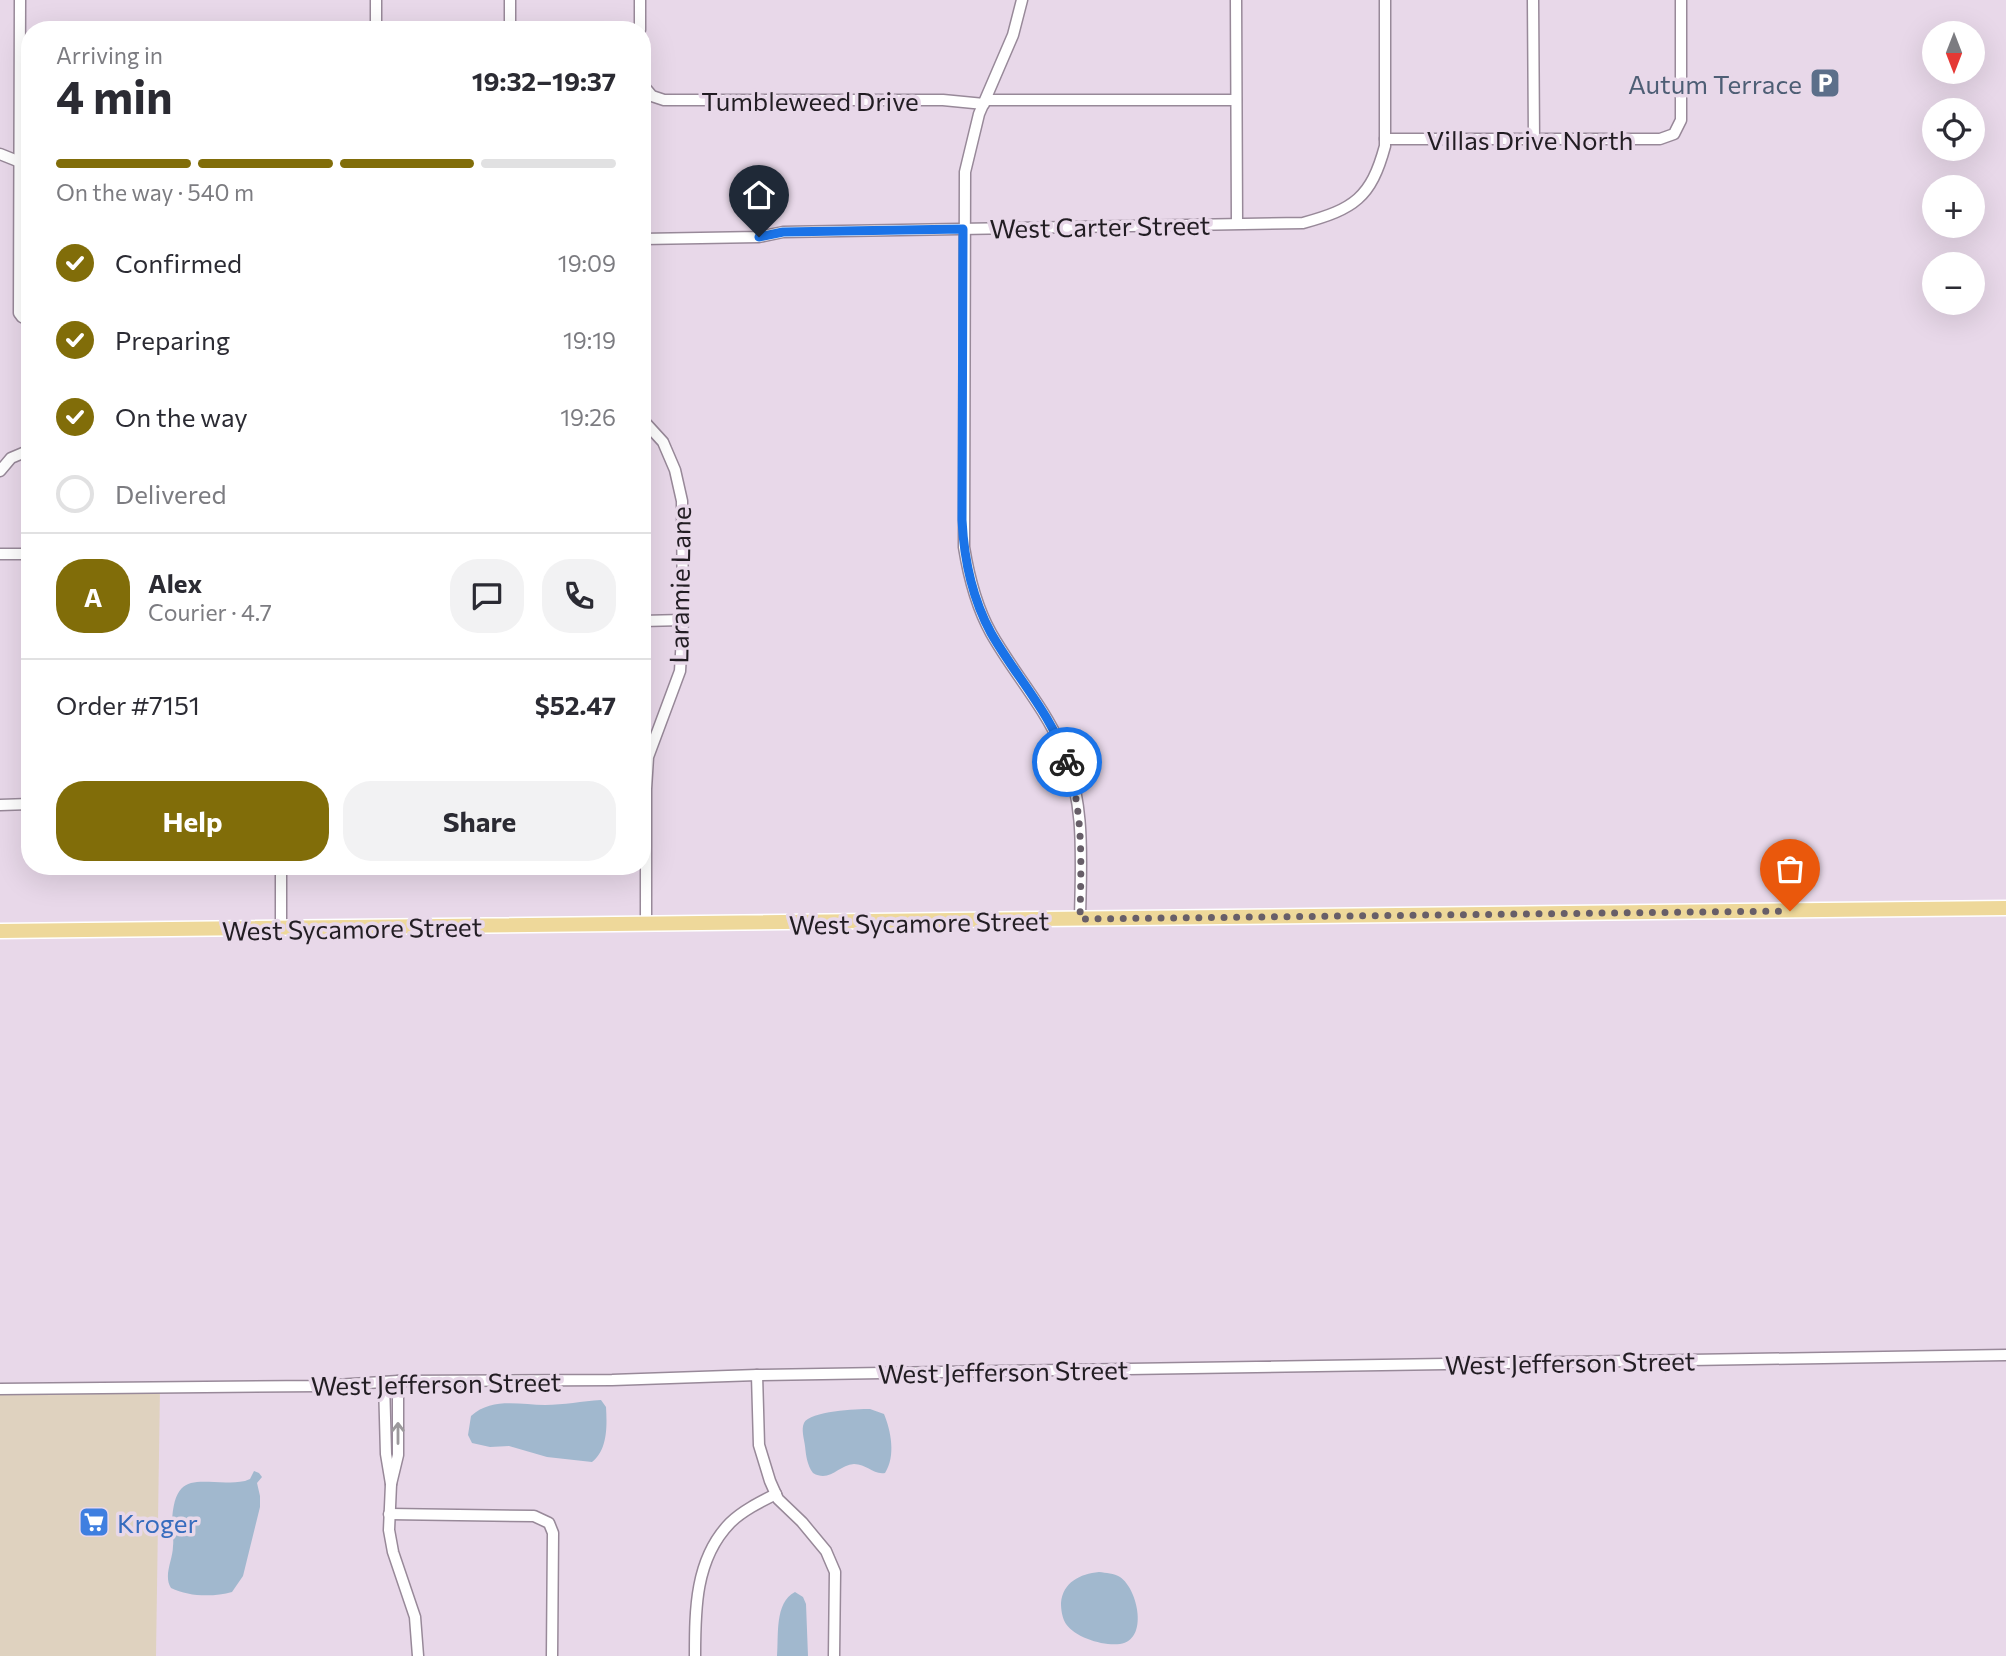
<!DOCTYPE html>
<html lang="en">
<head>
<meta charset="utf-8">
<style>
	body { margin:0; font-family:Commissioner,sans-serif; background:#f2f2f3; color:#2b2b33; height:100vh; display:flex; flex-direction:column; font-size:26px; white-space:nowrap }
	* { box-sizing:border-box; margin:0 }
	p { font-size:23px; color:#7c7c81 }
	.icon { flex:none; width:38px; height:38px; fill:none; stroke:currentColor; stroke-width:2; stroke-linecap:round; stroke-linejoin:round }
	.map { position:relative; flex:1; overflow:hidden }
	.panel { position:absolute; left:21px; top:21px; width:630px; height:854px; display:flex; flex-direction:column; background:#fff; border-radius:28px; box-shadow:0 7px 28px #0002 }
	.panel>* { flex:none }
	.needle { width:46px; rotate:180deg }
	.tools { position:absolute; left:1922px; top:21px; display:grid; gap:14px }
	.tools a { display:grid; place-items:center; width:63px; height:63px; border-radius:50%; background:#fff; box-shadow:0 7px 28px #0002; font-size:35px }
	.pin { position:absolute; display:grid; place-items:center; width:60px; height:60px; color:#fff; margin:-72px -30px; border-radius:50% 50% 50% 0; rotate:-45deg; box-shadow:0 0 7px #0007 }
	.pin .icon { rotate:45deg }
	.courier { position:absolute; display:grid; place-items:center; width:70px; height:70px; margin:-35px; border:5px solid #1a73e8; border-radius:50%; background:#fff; color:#222; box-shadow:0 2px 9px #0007 }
	.head em { font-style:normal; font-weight:700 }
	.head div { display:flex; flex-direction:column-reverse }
	.head { display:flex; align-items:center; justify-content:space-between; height:119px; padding:0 35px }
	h1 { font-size:46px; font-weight:700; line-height:52px }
	.bar { display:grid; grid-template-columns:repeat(4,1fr); gap:10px 7px; align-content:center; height:84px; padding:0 35px }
	.bar i { height:9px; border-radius:5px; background:#e1e1e2 }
	.bar .selected { background:#816d09 }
	.bar p { grid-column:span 4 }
	.line { display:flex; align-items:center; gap:18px; padding:0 35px; border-top:2px solid #e1e1e2 }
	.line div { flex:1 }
	.round { display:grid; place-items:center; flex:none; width:74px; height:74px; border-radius:28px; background:#f2f2f3 }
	ol { padding:0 35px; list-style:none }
	li { display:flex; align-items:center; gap:21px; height:77px }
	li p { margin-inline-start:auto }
	li .icon { padding:7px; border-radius:50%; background:#816d09; color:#fff; stroke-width:4 }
	li:last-child { color:#7c7c81 }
	li i { width:38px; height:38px; border:4px solid #e1e1e2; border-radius:50% }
	.action { display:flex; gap:14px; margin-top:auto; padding:14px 35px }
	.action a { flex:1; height:80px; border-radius:28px; background:#816d09; color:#fff; font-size:28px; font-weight:700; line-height:80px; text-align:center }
	.action a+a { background:#f2f2f3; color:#2b2b33 }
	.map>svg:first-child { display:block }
</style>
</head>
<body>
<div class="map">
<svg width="2006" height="1656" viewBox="0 0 2006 1656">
	<rect width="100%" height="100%" fill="#e8d8e9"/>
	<polygon fill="#dfd2bf" points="0,1387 160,1387 156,1656 0,1656"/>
	<g fill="#a1b8ce">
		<path d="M601,1400l5,7c1,18 2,43 -14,55l-45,-5 -38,-11 -19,1 -18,-4 -4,-8 3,-19c21,-19 49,-11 74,-11 19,0 37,-4 56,-5z"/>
		<path d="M870,1409l14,5c7,17 12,42 1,59 -12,2 -18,-9 -31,-9 -16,1 -24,19 -41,9 -6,-8 -7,-18 -8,-27 -1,-7 -4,-17 -1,-23 6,-12 53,-14 66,-14z"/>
		<path d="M254,1471l5,2 3,4 -5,6 3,13v11l-17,69 -11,16c-18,5 -43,5 -61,-4 -8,-13 2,-28 2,-42 1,-7 -1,-15 -1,-22 2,-60 31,-36 73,-43l5,-2z"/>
		<path d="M1099,1572c7,1 15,1 21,5 18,12 29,63 0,67 -17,2 -44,-6 -54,-20 -4,-6 -5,-15 -5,-21 2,-21 19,-29 38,-31z"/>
		<path d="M795,1592l8,5 3,7 2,52h-31c2,-20 -3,-53 18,-64z"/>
	</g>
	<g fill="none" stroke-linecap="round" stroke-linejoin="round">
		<g stroke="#988999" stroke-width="13">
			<g id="minor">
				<polyline points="20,0 19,313 22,317 30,321"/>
				<polyline points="510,0 510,30"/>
				<polyline points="640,0 640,30"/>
				<path d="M1022,0l-9,35 -34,79 -14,58 -1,375c5,31 12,59 27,86 22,39 52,72 70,113 25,55 20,114 19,173"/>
				<polyline points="1236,0 1237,223"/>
				<polyline points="1533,0 1534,139"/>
				<polyline points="376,30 376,0"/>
				<polyline points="642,84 652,96 664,100 943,100 984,104"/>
				<polyline points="986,100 1236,100"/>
				<polyline points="1385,139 1660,139 1674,134 1681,120 1681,0"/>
				<polyline points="0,154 30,166"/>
				<path d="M642,239l117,-2 24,-5 520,-9c51,-14 68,-25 82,-77v-146"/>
				<polyline points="642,419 663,442 675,470 682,501 683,620 680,671 648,757 646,789 646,925"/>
				<polyline points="0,471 11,458 30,450"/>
				<polyline points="0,554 30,554"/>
				<polyline points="642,621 683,620"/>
				<polyline points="0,805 30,804"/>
				<polyline points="281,866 281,928"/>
				<polyline points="757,1375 759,1445 770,1481 778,1499 802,1522 826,1551 835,1572 834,1656"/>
				<polyline points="384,1382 386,1454 391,1484 389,1530 393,1552 415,1617 418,1656"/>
				<polyline points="0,1389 320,1386 398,1381 612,1380 757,1375 2006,1355"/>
				<polyline points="391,1484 398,1455 398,1381"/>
				<polyline points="389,1514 534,1516 549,1523 553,1533 552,1656"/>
				<path d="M695,1656c0,-46 0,-97 35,-133 12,-12 30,-21 46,-29"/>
			</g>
		</g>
		<g stroke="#fff" stroke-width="17">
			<polyline id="major" points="0,931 2006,908"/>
		</g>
		<use href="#minor" stroke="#fff" stroke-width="10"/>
		<use href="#major" stroke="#eed89a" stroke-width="14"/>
	</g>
	<defs><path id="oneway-shaft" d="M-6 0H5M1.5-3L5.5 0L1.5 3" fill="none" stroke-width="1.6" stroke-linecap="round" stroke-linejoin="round" transform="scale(1.75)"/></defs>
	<use stroke="#9c999c" href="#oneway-shaft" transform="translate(398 1433) rotate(-90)"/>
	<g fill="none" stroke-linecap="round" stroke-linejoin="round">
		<path stroke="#675e68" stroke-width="7" stroke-dasharray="0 12.6" d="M1067,762c17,52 14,103 13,157l710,-8"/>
		<path stroke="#1a73e8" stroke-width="9" d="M759,237l24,-5 180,-3 -1,291c2,40 10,78 29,113 25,44 60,80 76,129"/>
	</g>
	<defs>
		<g id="parking-square" transform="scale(1.575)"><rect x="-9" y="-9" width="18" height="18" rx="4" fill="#5c6f8a" stroke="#e8d8e9"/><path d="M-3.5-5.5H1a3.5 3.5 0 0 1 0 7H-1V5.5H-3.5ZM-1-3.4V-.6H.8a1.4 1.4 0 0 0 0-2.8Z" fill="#fff"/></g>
		<g id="supermarket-square" transform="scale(1.575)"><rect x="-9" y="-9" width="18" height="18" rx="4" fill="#3f7fe0" stroke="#e8d8e9"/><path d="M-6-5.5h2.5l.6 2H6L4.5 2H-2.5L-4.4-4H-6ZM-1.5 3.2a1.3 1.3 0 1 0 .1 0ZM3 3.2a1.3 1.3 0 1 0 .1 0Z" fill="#fff"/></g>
	</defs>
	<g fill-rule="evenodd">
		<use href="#parking-square" x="1825" y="83"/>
		<use href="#supermarket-square" x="94" y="1522"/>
	</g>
	<g text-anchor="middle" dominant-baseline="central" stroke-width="7" stroke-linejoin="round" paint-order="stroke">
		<g font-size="26" fill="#4e5e75" stroke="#e8d8e9" text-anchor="end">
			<text x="1802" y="83">Autum Terrace</text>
		</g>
		<g font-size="26" fill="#221d23" stroke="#e8d8e9">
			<text x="810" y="100">Tumbleweed Drive</text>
			<text x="1530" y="139">Villas Drive North</text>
			<text transform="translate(1100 226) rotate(-1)">West Carter Street</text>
			<text transform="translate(679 585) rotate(-89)">Laramie Lane</text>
			<text transform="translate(919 922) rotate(-1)">West Sycamore Street</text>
			<text transform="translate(352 928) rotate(-1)">West Sycamore Street</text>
			<text transform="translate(1570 1362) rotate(-1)">West Jefferson Street</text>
			<text transform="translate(1003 1371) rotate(-1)">West Jefferson Street</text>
			<text transform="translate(436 1383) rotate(-1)">West Jefferson Street</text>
		</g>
		<g font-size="26" fill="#366cbe" stroke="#e8d8e9" text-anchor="start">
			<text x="117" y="1522">Kroger</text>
		</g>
	</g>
</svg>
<div class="tools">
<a><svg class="needle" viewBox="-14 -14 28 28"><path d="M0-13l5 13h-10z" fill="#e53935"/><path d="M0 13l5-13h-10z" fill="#7c7c81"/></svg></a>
<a><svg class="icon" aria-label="locate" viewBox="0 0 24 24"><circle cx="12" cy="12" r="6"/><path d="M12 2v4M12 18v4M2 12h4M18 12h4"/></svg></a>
<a>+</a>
<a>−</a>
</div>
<div class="pin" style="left:1790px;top:911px;background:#ea580c"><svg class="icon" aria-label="bag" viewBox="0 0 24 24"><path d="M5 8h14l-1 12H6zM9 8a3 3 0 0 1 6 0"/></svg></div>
<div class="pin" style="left:759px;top:237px;background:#1f2937"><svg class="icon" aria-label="home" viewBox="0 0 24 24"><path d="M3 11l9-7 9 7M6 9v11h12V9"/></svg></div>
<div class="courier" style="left:1067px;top:762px"><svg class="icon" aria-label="bike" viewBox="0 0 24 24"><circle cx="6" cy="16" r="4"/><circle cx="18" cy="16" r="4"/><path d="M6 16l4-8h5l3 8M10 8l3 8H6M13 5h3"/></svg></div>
<section class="panel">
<div class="head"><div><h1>4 min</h1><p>Arriving in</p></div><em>19:32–19:37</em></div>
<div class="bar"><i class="selected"></i><i class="selected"></i><i class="selected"></i><i></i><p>On the way · 540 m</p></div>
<ol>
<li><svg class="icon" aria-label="check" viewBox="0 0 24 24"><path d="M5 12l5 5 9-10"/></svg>Confirmed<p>19:09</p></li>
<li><svg class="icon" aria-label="check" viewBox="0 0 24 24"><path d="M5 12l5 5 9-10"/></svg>Preparing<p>19:19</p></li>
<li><svg class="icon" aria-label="check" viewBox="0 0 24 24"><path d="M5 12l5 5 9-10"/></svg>On the way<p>19:26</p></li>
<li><i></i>Delivered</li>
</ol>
<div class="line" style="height:126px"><b class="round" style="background:#816d09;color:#fff">A</b><div><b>Alex</b><p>Courier · 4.7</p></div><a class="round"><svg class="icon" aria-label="chat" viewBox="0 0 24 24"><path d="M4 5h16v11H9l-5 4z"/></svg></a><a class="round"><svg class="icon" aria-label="phone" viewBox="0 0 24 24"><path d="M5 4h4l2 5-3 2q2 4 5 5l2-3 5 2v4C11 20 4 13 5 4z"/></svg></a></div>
<div class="line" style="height:91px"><div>Order #7151</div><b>$52.47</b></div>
<div class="action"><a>Help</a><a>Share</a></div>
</section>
</div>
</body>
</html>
